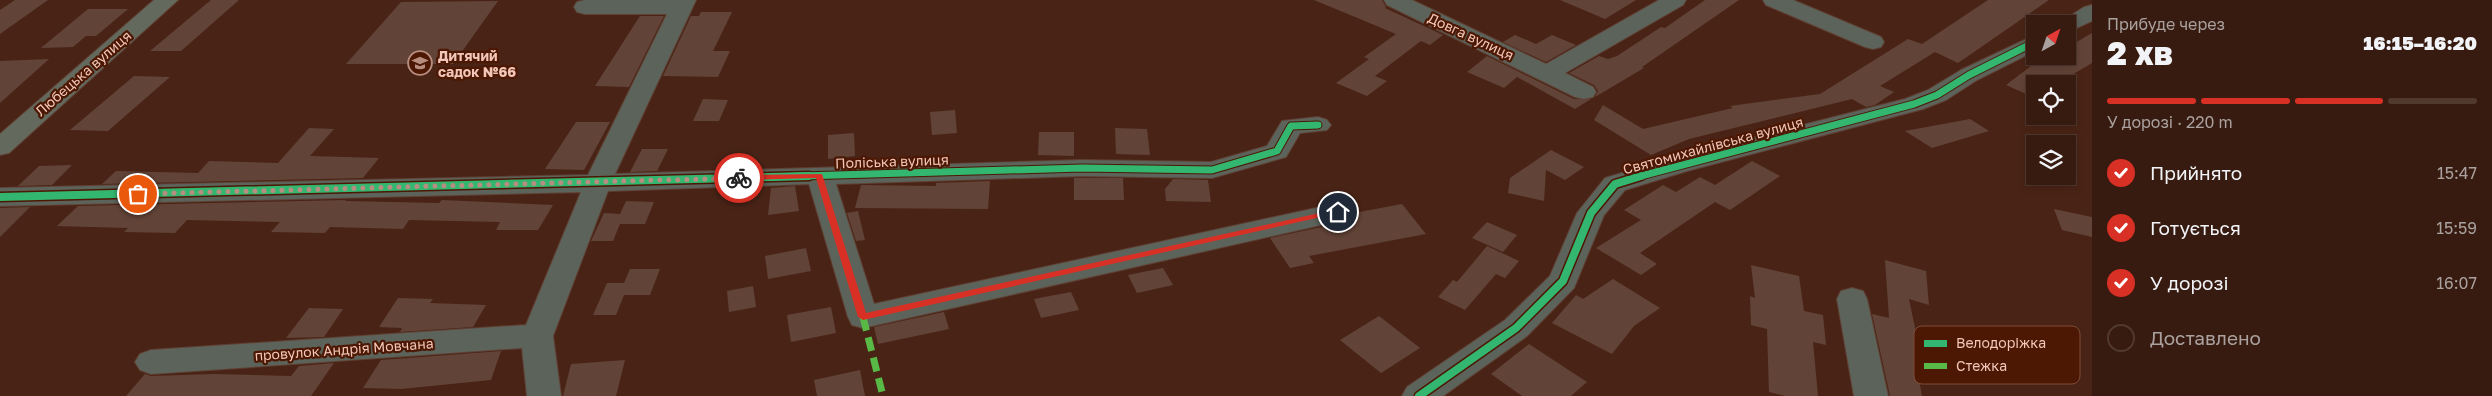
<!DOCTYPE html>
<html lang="uk">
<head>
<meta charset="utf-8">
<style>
	body { margin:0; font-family:"Golos Text",sans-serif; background:#3e2419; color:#f1f3f6; height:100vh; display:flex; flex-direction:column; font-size:19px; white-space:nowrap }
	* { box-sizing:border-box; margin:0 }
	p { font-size:16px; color:#aaa19f }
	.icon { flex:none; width:28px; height:28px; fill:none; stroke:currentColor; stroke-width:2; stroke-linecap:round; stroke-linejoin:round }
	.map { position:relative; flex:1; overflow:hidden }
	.panel { display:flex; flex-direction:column; background:#371b10; width:400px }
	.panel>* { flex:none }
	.needle { width:32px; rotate:40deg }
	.buttons { position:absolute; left:2026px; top:15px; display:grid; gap:10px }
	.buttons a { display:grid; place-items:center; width:50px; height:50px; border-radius:0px; background:#371b10; box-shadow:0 2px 8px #0003,0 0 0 1px #513930; font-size:25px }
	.pin { position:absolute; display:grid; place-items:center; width:42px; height:42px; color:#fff; margin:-21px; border:2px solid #fff; border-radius:50%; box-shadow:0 1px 5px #0007 }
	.courier { position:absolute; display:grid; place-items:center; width:50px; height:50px; margin:-25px; border:4px solid #d93025; border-radius:50%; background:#fff; color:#222; box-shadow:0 1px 6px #0007 }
	.overview em { font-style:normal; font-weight:800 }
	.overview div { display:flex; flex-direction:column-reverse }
	.overview { display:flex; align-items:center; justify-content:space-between; height:85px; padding:0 15px }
	h1 { font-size:32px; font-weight:800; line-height:38px }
	.bar { display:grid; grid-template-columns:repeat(4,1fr); gap:8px 5px; align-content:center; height:60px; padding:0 15px }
	.bar i { height:6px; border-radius:4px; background:#513930 }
	.bar .active { background:#d93025 }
	.bar p { grid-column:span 4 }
	ol { padding:0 15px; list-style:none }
	li { display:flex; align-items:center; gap:15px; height:55px }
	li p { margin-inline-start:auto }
	li .icon { padding:5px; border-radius:50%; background:#d93025; color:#fff; stroke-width:4 }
	li:last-child { color:#aaa19f }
	li i { width:28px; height:28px; border:2px solid #513930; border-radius:50% }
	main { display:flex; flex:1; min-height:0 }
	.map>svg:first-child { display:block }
</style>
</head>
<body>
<main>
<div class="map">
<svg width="2092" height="396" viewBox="0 0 2092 396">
	<rect width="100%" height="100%" fill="#492416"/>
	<g fill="#624337">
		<polygon points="15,0 48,0 0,34 0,10"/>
		<polygon points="211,0 239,0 181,51 150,51"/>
		<polygon points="1314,0 1382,0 1386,7 1385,8 1443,35 1430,45 1421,41 1375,76 1387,81 1367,96 1336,83 1369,59 1364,57 1396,34"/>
		<polygon points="1560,0 1636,0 1605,19"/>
		<polygon points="1705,0 1739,0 1642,67 1644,68 1595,97 1598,91 1594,85 1569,73 1599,56 1608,59 1617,56 1661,27 1665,28"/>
		<polygon points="1988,0 2049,0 1958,63 1935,52 1880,86 1894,92 1875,105 1866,107 1852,99 1689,139 1651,155 1594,120 1603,105 1643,129 1733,108 1730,106 1820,94 1908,39 1922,44"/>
		<polygon points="498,1 453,64 346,64 401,2"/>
		<polygon points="88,9 128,9 96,36 86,36 73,47 41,48"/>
		<polygon points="701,12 732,12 713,51 730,51 718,77 663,76 691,16 699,16"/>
		<polygon points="640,16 664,16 629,87 595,86"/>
		<polygon points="2092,33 2092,63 2060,82 2066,84 2035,84 2035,98 2006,85 2044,56 2068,56 2068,47"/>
		<polygon points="1515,35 1536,44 1552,35 1576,45 1546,62 1503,42"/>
		<polygon points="1487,56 1574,99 1591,99 1575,109 1517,77 1504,88 1467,72"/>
		<polygon points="49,59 0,103 0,61"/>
		<polygon points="134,76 170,77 108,131 70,130"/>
		<polygon points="703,99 728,100 719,121 693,121"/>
		<polygon points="955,110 957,133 932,135 930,112"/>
		<polygon points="1970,119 1989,131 1932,148 1905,131"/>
		<polygon points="576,122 610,122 584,170 545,169"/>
		<polygon points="309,128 334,129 310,156 379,158 363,178 102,184 116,171 198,173 209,161 278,163"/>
		<polygon points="1115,128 1147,129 1150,155 1116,154"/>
		<polygon points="1039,132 1074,132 1074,156 1038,155"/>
		<polygon points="854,133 855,156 828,159 828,135"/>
		<polygon points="642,149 668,149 657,171 630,172"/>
		<polygon points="1551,150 1584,167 1565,180 1546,170 1544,201 1508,193 1510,178"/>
		<polygon points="1752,161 1780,176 1730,210 1715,202 1640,253 1657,264 1641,275 1596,248 1641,220 1624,210 1663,185 1676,192 1700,177 1715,185"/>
		<polygon points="72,165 52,185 18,186 39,166"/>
		<polygon points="1074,178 1123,178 1124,200 1074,200"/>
		<polygon points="1173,179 1208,180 1211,202 1166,201 1165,189"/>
		<polygon points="990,181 988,209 855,208 861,185 936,186 936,183"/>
		<polygon points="795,186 799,211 768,215 771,188"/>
		<polygon points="346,200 345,201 439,203 442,200 553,205 538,230 496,230 500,222 409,220 403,229 330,227 325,233 271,232 280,222 187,220 175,233 124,232 128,228 57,226 78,206"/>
		<polygon points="626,201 654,202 645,224 620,224 613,241 591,241 604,213 620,214"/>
		<polygon points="1402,204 1426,234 1309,256 1314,263 1290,268 1270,238 1340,223 1350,220 1354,213"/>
		<polygon points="30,207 0,237 0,208"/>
		<polygon points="2054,209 2092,217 2092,237 2062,230"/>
		<polygon points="858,211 865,240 856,241 847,213"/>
		<polygon points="1487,222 1517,235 1503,252 1472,238"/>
		<polygon points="1487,246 1519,261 1505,278 1496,274 1465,310 1438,297 1453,280 1457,282"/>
		<polygon points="806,248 811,271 768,279 765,256"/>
		<polygon points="1885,260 1926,271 1929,305 1909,299 1920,352 1914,351 1922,396 1890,396 1872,314 1889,318"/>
		<polygon points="1751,265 1799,276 1804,311 1823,315 1826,345 1813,342 1818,396 1785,396 1769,392 1767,329 1751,325 1750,296 1755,298"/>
		<polygon points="1163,268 1173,285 1137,293 1128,275"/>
		<polygon points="630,269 660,269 650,295 624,295 616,315 593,315 607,283 624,283"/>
		<polygon points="1613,279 1660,308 1634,326 1612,354 1552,323 1576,295 1583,299"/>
		<polygon points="753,286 756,307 729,312 727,291"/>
		<polygon points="1071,292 1079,310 1041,318 1034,299"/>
		<polygon points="398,298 433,299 430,303 486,305 473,327 400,332 402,328 379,327"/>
		<polygon points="831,307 836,333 791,342 787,315"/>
		<polygon points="309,308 343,309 324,337 286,338"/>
		<polygon points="944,312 949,329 878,344 874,327"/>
		<polygon points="1379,316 1420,348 1381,373 1340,340"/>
		<polygon points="1529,344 1532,346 1587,382 1571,396 1522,396 1491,374"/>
		<polygon points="501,351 491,380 401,389 363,388 381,360"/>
		<polygon points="625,360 616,396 563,396 571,364"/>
		<polygon points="334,363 311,396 126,396 145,374 151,376 213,374 291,376 299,366"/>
		<polygon points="860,370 865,396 817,396 814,380"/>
	</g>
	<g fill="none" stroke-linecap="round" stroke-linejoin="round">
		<g stroke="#604034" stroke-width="2">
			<g id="minor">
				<polygon points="585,0 696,0 615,174 1082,160 1211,162 1267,146 1282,121 1318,117 1327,120 1331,125 1327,130 1300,133 1286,157 1212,178 1082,176 836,184 874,304 1339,203 1349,206 1353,212 1349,218 1339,221 863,328 852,325 848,317 809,184 608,191 553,336 561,396 527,396 522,348 151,374 140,370 135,362 140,354 151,350 526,325 581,192 0,206 0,188 588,175 667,14 585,14 577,12 574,7 577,2"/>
				<polygon points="1384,0 1412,0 1546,64 1659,0 1686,0 1683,5 1565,73 1593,87 1596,92 1593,97 1584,99 1575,97 1387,5"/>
				<polygon points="1763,0 1793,0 1881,37 1884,42 1881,47 1873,49 1865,47 1766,5"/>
				<polygon points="2092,5 2092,21 2068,32 2068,24 2058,24 2084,7"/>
				<polygon points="2035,35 2035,51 1977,80 1946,100 1923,109 1687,171 1625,190 1604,215 1574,288 1527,336 1443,396 1402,396 1407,387 1505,320 1550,276 1577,213 1605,178 1669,159 1905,99 1928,90 1961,70"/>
				<polygon points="1852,288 1863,291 1867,299 1888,396 1854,396 1837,299 1841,291"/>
			</g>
		</g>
		<g stroke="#604034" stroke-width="2">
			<polygon id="major" points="154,0 178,0 9,153 0,155 0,134"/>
		</g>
		<use href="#minor" fill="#5c635a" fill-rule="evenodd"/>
		<use href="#major" fill="#636a5d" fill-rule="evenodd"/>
		<polyline stroke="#58b947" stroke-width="7" stroke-dasharray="14 7" stroke-linecap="butt" points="863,317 883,396"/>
		<g stroke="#4c1703" stroke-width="9">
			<g id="cycleway-far1">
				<polyline points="767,177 1082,168 1212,170 1277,151 1291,126 1318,125"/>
				<polyline points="1637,177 1914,104 1937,95 1969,75 2035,42"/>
			</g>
		</g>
		<g stroke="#4c1703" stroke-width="11">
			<g id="cycleway">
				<polyline points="0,197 809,176"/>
				<polyline points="1419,396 1516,328 1563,281 1591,213 1615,184 1641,176"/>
			</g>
		</g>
		<use href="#cycleway-far1" stroke="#33b770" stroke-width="7"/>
		<use href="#cycleway" stroke="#33b770" stroke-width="8"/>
	</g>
	<polygon fill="#d93025" points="822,174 866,313 1338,209 1343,212 863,320 858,317 816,178 739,180 735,178 739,175"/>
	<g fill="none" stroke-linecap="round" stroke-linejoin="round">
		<polyline stroke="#b78d7f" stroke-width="5" stroke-dasharray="0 9" points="138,194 739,178"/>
	</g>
	<defs>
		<g id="school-ring" transform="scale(1.25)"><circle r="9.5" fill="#4c1703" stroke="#b78d7f" stroke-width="1.5"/><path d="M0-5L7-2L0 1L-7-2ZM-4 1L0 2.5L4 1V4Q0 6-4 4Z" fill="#b78d7f"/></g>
	</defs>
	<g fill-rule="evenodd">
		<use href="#school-ring" x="420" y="63"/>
	</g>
	<g text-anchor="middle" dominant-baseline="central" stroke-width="4.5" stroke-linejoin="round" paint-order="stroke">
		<g font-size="14" fill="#f2c6b8" stroke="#4c1703">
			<text transform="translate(1471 36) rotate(25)">Довга вулиця</text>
			<text transform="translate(83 73) rotate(-41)">Любецька вулиця</text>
			<text transform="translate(1713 145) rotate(-15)">Святомихайлівська вулиця</text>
			<text transform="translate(892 161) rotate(-2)">Поліська вулиця</text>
			<text transform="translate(344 349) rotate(-4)">провулок Андрія Мовчана</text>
		</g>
		<g font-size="14" font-weight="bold" fill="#f2c6b8" stroke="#4c1703" text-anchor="start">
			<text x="438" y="55">Дитячий<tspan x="438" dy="16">садок №66</tspan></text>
		</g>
	</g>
	<rect x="1914" y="326" width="166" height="58" rx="8" fill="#4c1703" stroke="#7e4c39" stroke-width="1"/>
	<rect x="1924" y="340" width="23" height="7" fill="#33b770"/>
	<rect x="1924" y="363" width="23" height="6" fill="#58b947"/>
	<g font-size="14" fill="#f2c6b8">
		<text x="1956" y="348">Велодоріжка</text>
		<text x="1956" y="371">Стежка</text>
	</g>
</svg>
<div class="buttons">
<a><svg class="needle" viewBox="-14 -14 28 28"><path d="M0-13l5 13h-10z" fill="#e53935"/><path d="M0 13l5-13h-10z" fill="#aaa19f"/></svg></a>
<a><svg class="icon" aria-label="locate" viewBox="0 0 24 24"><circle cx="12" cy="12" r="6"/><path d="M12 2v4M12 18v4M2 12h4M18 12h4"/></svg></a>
<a><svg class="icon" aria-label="layers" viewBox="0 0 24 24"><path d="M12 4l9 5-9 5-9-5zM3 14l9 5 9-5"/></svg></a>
</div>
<div class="pin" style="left:138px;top:194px;background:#ea580c"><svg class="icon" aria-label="bag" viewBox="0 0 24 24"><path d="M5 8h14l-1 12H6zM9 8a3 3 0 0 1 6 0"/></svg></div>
<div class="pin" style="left:1338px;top:212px;background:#1f2937"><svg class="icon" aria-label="home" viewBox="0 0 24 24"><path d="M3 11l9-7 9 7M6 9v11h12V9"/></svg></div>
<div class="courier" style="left:739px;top:178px"><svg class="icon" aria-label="bike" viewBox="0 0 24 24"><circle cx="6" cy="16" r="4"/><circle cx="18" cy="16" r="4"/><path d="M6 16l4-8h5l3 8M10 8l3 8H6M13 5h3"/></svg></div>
</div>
<section class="panel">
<div class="overview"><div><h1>2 хв</h1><p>Прибуде через</p></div><em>16:15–16:20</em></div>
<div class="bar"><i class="active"></i><i class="active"></i><i class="active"></i><i></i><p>У дорозі · 220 m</p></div>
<ol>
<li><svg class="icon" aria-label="check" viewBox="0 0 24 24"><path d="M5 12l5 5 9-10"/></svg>Прийнято<p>15:47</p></li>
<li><svg class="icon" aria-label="check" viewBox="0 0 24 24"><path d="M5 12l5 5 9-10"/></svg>Готується<p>15:59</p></li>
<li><svg class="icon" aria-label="check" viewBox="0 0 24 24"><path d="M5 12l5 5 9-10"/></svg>У дорозі<p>16:07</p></li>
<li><i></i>Доставлено</li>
</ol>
</section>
</main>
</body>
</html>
